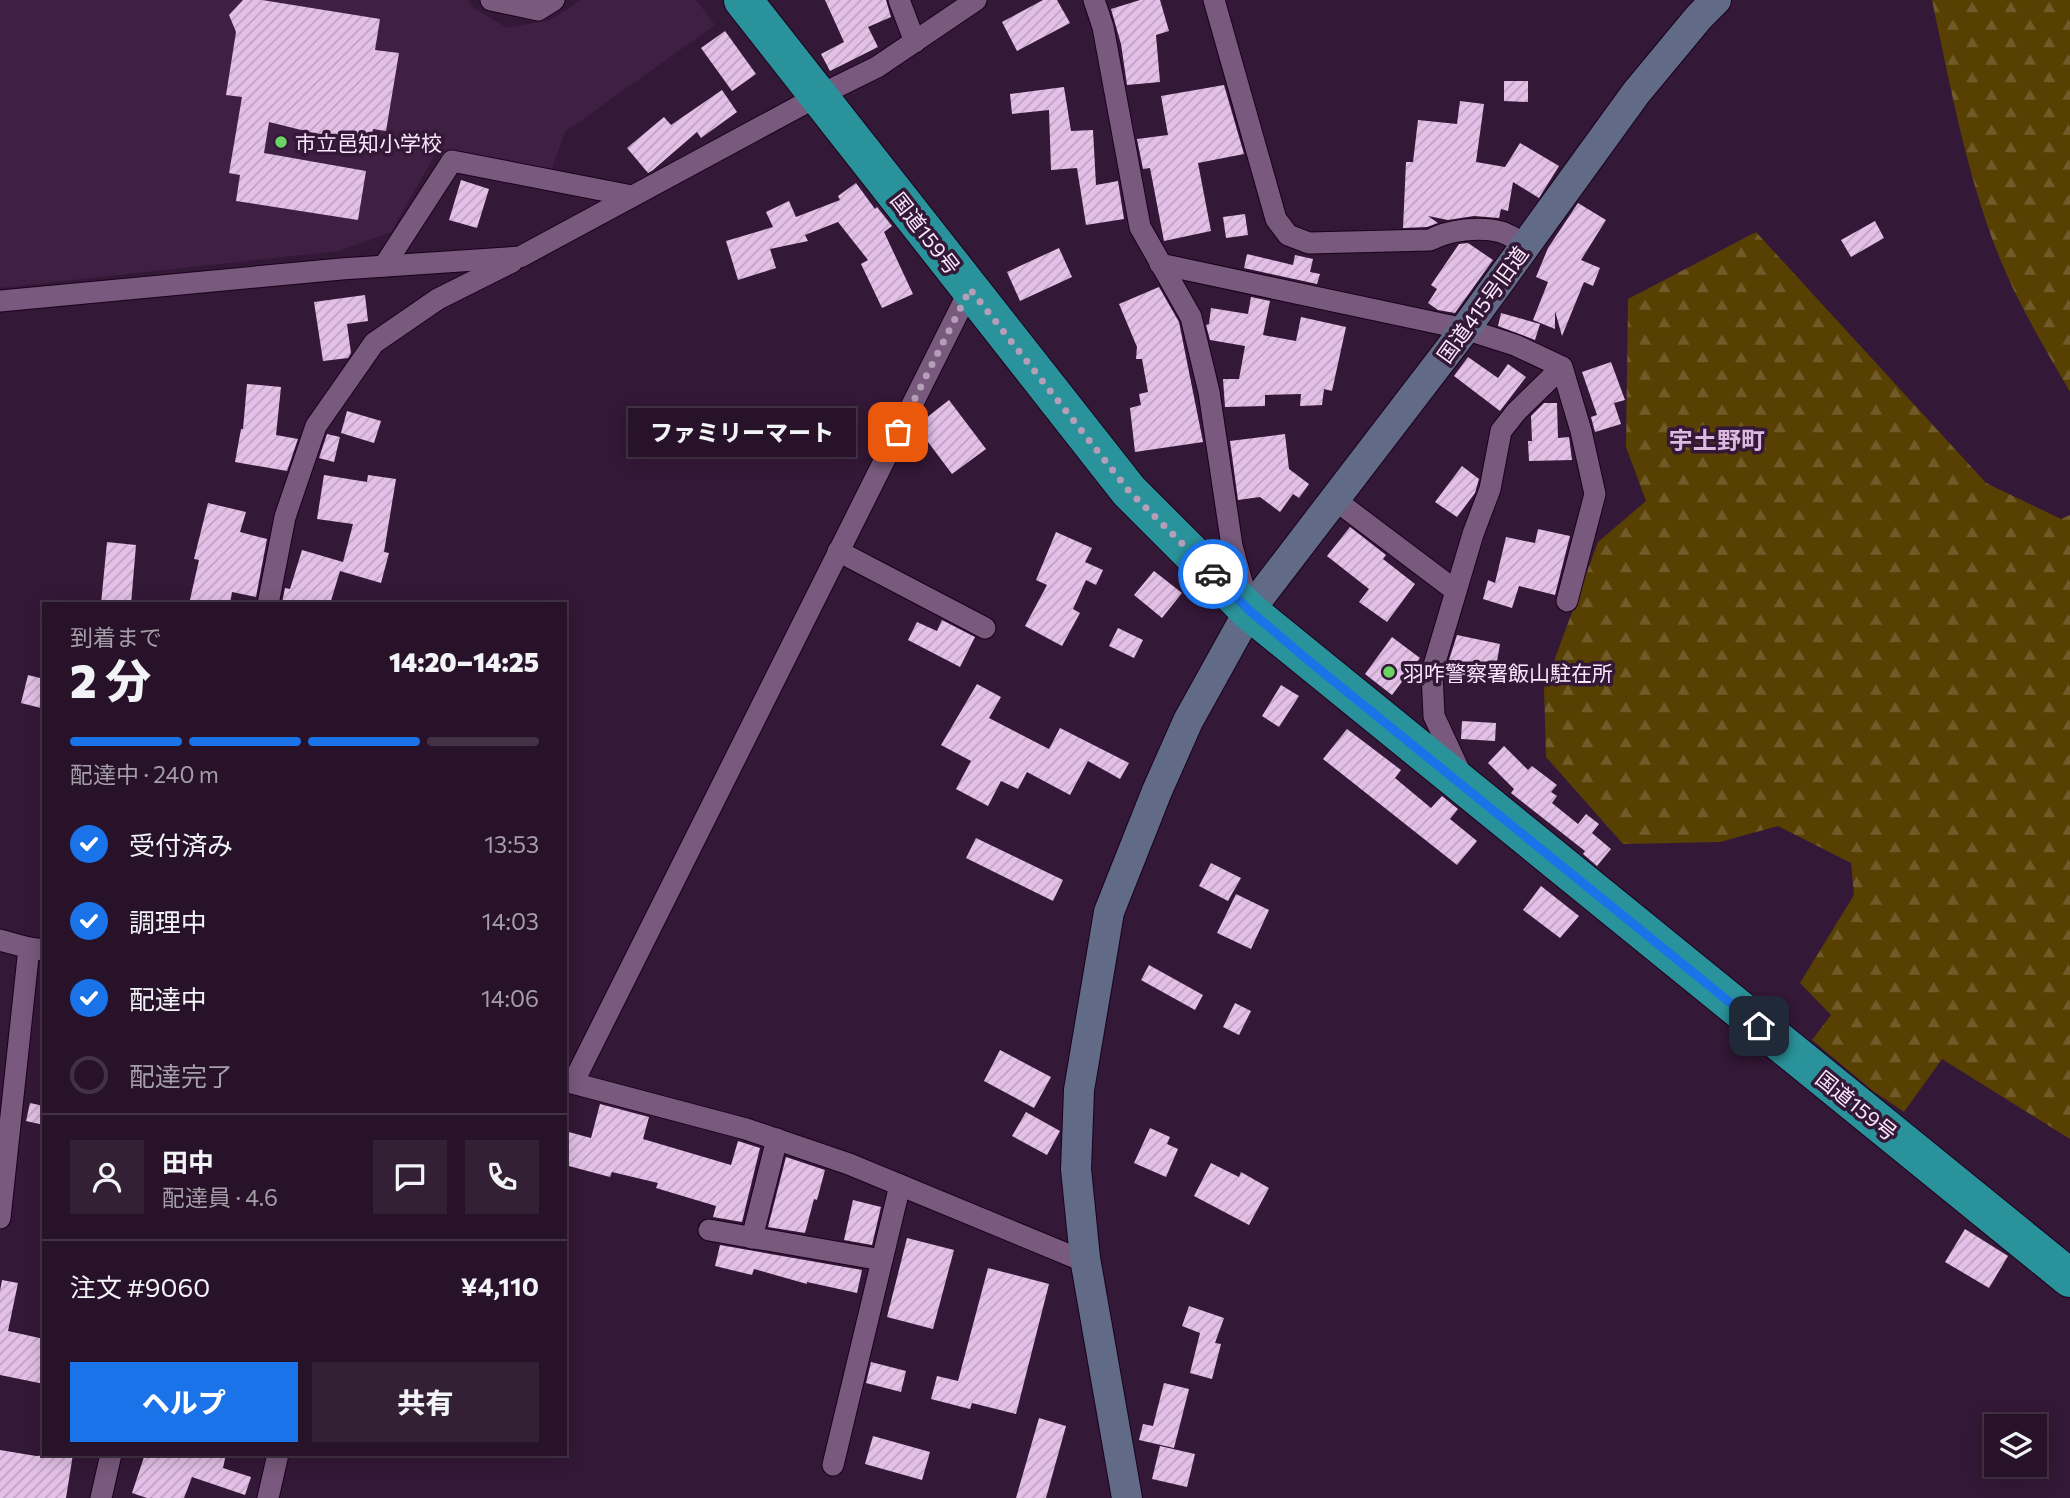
<!DOCTYPE html>
<html lang="ja">
<head>
<meta charset="utf-8">
<style>
	body { margin:0; font-family:Commissioner,"Noto Sans JP",sans-serif; background:#332035; color:#f1f3f6; height:100vh; display:flex; flex-direction:column; font-size:26px; white-space:nowrap }
	* { box-sizing:border-box; margin:0 }
	p { font-size:23px; color:#a49ea8 }
	.icon { flex:none; width:38px; height:38px; fill:none; stroke:currentColor; stroke-width:2; stroke-linecap:round; stroke-linejoin:round }
	.map { position:relative; flex:1; overflow:hidden }
	.side { position:absolute; left:42px; top:602px; width:525px; height:854px; display:flex; flex-direction:column; background:#271229; border-radius:0px; box-shadow:0 4px 18px #0003,0 0 0 2px #433246 }
	.side>* { flex:none }
	.fabs { position:absolute; left:1984px; top:1414px; display:grid; gap:14px }
	.fabs a { display:grid; place-items:center; width:63px; height:63px; border-radius:0px; background:#271229; box-shadow:0 4px 18px #0003,0 0 0 2px #433246; font-size:35px }
	.pin { position:absolute; display:grid; place-items:center; width:60px; height:60px; color:#fff; margin:-30px; border-radius:14px; box-shadow:0 4px 10px #0006 }
	.courier { position:absolute; display:grid; place-items:center; width:70px; height:70px; margin:-35px; border:5px solid #1a73e8; border-radius:50%; background:#fff; color:#222; box-shadow:0 2px 9px #0007 }
	.bubble { position:absolute; height:49px; border-radius:0px; background:#271229; box-shadow:0 4px 18px #0003,0 0 0 2px #433246; font-size:23px; font-weight:800; line-height:49px; text-align:center }
	.headline em { font-style:normal; font-weight:800 }
	.headline div { display:flex; flex-direction:column-reverse }
	.headline { display:flex; align-items:center; justify-content:space-between; height:119px; padding:0 28px }
	h1 { font-size:46px; font-weight:800; line-height:52px }
	.bar { display:grid; grid-template-columns:repeat(4,1fr); gap:10px 7px; align-content:center; height:84px; padding:0 28px }
	.bar i { height:9px; border-radius:5px; background:#433246 }
	.bar .selected { background:#1a73e8 }
	.bar p { grid-column:span 4 }
	.line { display:flex; align-items:center; gap:18px; padding:0 28px; border-top:2px solid #433246 }
	.line div { flex:1 }
	.round { display:grid; place-items:center; flex:none; width:74px; height:74px; border-radius:0px; background:#332035 }
	ol { padding:0 28px; list-style:none }
	li { display:flex; align-items:center; gap:21px; height:77px }
	li p { margin-inline-start:auto }
	li .icon { padding:7px; border-radius:50%; background:#1a73e8; color:#fff; stroke-width:4 }
	li:last-child { color:#a49ea8 }
	li i { width:38px; height:38px; border:4px solid #433246; border-radius:50% }
	.button { display:flex; gap:14px; margin-top:auto; padding:14px 28px }
	.button a { flex:1; height:80px; border-radius:0px; background:#1a73e8; color:#fff; font-size:28px; font-weight:800; line-height:80px; text-align:center }
	.button a+a { background:#332035; color:#f1f3f6 }
	.map>svg:first-child { display:block }
</style>
</head>
<body>
<div class="map">
<svg width="2070" height="1498" viewBox="0 0 2070 1498">
	<defs>
		<pattern id="forest-firs" width="22" height="20" patternUnits="userSpaceOnUse" patternTransform="scale(1.75)"><rect width="22" height="20" fill="#583f02"/><path d="M5 1l3.5 6h-7zM16 11l3.5 6h-7z" fill="#715b28"/></pattern>
		<pattern id="building-hatch" width="6" height="6" patternUnits="userSpaceOnUse" patternTransform="scale(1.75)"><rect width="6" height="6" fill="#e4c0e8"/><path d="M-1 1l2-2M0 6l6-6M5 7l2-2" fill="none" stroke="#bea2c1"/></pattern>
	</defs>
	<rect width="100%" height="100%" fill="#341837"/>
	<polygon fill="#401f44" points="0,0 468,0 472,7 507,28 551,20 581,0 696,0 715,25 565,132 551,171 437,151 391,232 339,251 0,288"/>
	<g fill="url(#forest-firs)">
		<path d="M1932,0h138v392c-26,-45 -53,-90 -72,-138 -32,-82 -48,-169 -66,-254z"/>
		<polygon points="1756,232 1986,483 2061,519 2070,515 2070,1139 1942,1059 1904,1112 1873,1091 1812,1040 1831,1015 1800,983 1854,895 1851,863 1778,826 1720,842 1623,844 1546,757 1544,688 1598,542 1646,501 1626,447 1628,299"/>
	</g>
	<g fill="url(#building-hatch)">
		<polygon points="243,0 262,0 380,19 375,50 399,53 386,131 373,129 370,147 269,122 264,153 366,171 358,220 236,201 240,175 229,173 242,97 226,95 236,32 229,15"/>
		<polygon points="825,0 886,0 891,17 868,27 878,47 830,71 821,54 844,42"/>
		<polygon points="1043,0 1057,0 1070,23 1017,51 1002,22"/>
		<polygon points="1140,0 1160,0 1169,31 1156,35 1160,82 1127,85 1121,44 1111,9"/>
		<polygon points="725,31 756,74 732,91 701,48"/>
		<polygon points="1504,81 1528,81 1528,102 1504,101"/>
		<polygon points="1224,85 1244,154 1198,163 1211,231 1164,241 1150,168 1143,169 1137,139 1168,135 1161,96"/>
		<polygon points="1064,87 1071,131 1093,130 1096,185 1118,181 1124,219 1086,225 1077,168 1051,170 1049,110 1012,114 1010,94"/>
		<polygon points="722,90 737,112 701,138 697,132 653,170 648,173 627,148 664,117 671,125"/>
		<polygon points="1460,101 1484,104 1476,162 1505,167 1520,143 1559,166 1539,198 1513,182 1508,211 1501,209 1499,218 1474,216 1448,220 1428,216 1438,223 1427,227 1403,228 1406,162 1413,162 1418,120 1457,124"/>
		<polygon points="461,180 489,189 477,228 449,220"/>
		<polygon points="856,183 875,209 877,207 892,226 884,232 913,294 882,308 861,264 868,260 838,222 805,235 808,241 770,249 776,268 738,280 726,241 773,227 766,212 789,201 796,217 840,200 838,196"/>
		<polygon points="1578,203 1606,220 1581,260 1600,268 1593,286 1584,282 1562,336 1555,311 1555,329 1533,320 1548,282 1536,277 1548,248"/>
		<polygon points="1245,214 1248,235 1226,238 1223,217"/>
		<polygon points="1875,221 1884,238 1851,257 1841,240"/>
		<polygon points="1468,243 1493,260 1455,313 1438,310 1428,303 1437,289 1431,285 1459,244"/>
		<polygon points="1059,248 1072,277 1020,301 1007,272"/>
		<polygon points="1247,254 1293,265 1295,255 1313,259 1310,272 1320,274 1317,284 1244,268"/>
		<polygon points="1159,287 1179,322 1203,442 1135,452 1130,408 1141,405 1139,394 1148,392 1142,359 1136,359 1137,347 1119,304"/>
		<polygon points="365,295 368,321 347,324 351,353 348,358 323,361 314,302"/>
		<polygon points="1251,297 1270,301 1263,335 1296,341 1301,317 1346,327 1332,391 1324,389 1322,405 1300,406 1301,394 1265,395 1265,406 1225,407 1223,379 1239,379 1245,346 1210,340 1206,325 1209,324 1211,308 1248,314"/>
		<polygon points="1501,313 1540,324 1535,340 1498,326"/>
		<polygon points="1468,357 1498,378 1508,364 1526,377 1500,411 1454,376"/>
		<polygon points="1611,362 1625,400 1614,403 1621,424 1595,432 1591,417 1597,415 1582,372"/>
		<polygon points="247,384 281,387 276,435 298,439 287,471 235,462 241,429 243,429"/>
		<polygon points="949,400 986,449 952,474 916,426"/>
		<polygon points="1544,403 1557,403 1558,438 1569,437 1572,460 1529,461 1528,441 1532,441 1531,416"/>
		<polygon points="347,411 381,421 374,443 341,433"/>
		<polygon points="327,434 340,437 334,462 319,458"/>
		<polygon points="1285,434 1289,469 1309,484 1299,498 1293,494 1280,512 1260,497 1238,500 1230,441"/>
		<polygon points="1462,466 1479,479 1475,493 1457,517 1435,502"/>
		<polygon points="324,475 367,482 368,475 396,479 384,552 389,553 381,583 340,571 330,604 282,603 285,588 290,589 302,550 343,562 353,524 317,519"/>
		<polygon points="208,503 246,512 240,532 267,539 256,597 232,592 230,604 189,604 199,560 194,559"/>
		<polygon points="1350,527 1386,555 1383,559 1415,584 1387,622 1359,602 1369,589 1327,556"/>
		<polygon points="1538,529 1570,536 1555,595 1519,586 1512,608 1483,599 1488,580 1495,583 1506,537 1535,543"/>
		<polygon points="1056,532 1092,548 1085,562 1103,570 1096,585 1086,580 1073,609 1080,613 1062,646 1025,626 1047,585 1036,580"/>
		<polygon points="107,542 136,545 131,604 101,604"/>
		<polygon points="1154,571 1182,593 1162,618 1134,595"/>
		<polygon points="942,620 975,637 960,667 908,640 917,622 937,631"/>
		<polygon points="1118,628 1143,640 1134,658 1109,646"/>
		<polygon points="1457,635 1500,644 1495,673 1448,663"/>
		<polygon points="1392,637 1420,658 1392,695 1365,674"/>
		<polygon points="28,675 44,679 44,695 41,708 21,703"/>
		<polygon points="977,684 1001,697 989,718 1049,749 1060,728 1129,763 1120,779 1088,761 1070,795 1027,772 1018,789 1001,781 988,806 956,789 971,761 941,745"/>
		<polygon points="1281,685 1299,696 1279,727 1262,716"/>
		<polygon points="1462,721 1496,723 1495,741 1461,739"/>
		<polygon points="1347,729 1401,770 1395,778 1431,808 1442,796 1458,809 1450,819 1477,841 1457,865 1323,759"/>
		<polygon points="1504,746 1528,770 1532,766 1557,785 1551,792 1557,796 1552,803 1578,824 1586,814 1599,824 1592,833 1611,849 1597,866 1583,854 1585,851 1511,793 1514,789 1488,763"/>
		<polygon points="976,838 1063,880 1053,901 966,858"/>
		<polygon points="1211,863 1241,878 1228,901 1199,886"/>
		<polygon points="1541,886 1579,916 1560,938 1523,910"/>
		<polygon points="1236,894 1269,910 1251,949 1217,933"/>
		<polygon points="1149,965 1203,995 1195,1010 1141,980"/>
		<polygon points="1235,1003 1251,1011 1239,1035 1223,1027"/>
		<polygon points="1000,1050 1051,1077 1034,1108 984,1081"/>
		<polygon points="30,1103 44,1106 44,1125 26,1121"/>
		<polygon points="600,1104 649,1117 643,1139 731,1165 738,1141 760,1148 742,1222 713,1217 716,1206 656,1188 658,1183 612,1172 610,1177 565,1165 565,1131 591,1138"/>
		<polygon points="1026,1112 1060,1131 1047,1155 1012,1136"/>
		<polygon points="1150,1128 1170,1137 1167,1144 1178,1149 1166,1177 1134,1163"/>
		<polygon points="786,1157 825,1170 817,1200 814,1199 805,1233 768,1227"/>
		<polygon points="1211,1163 1239,1177 1241,1172 1269,1188 1249,1225 1194,1196"/>
		<polygon points="853,1200 881,1207 872,1245 844,1240"/>
		<polygon points="1965,1229 2008,1256 1989,1288 1945,1262"/>
		<polygon points="907,1238 954,1250 933,1329 887,1317"/>
		<polygon points="720,1245 862,1270 857,1293 807,1282 807,1284 754,1269 752,1275 715,1266"/>
		<polygon points="988,1268 1049,1284 1016,1414 972,1403 970,1409 931,1399 937,1376 958,1381"/>
		<polygon points="2,1280 18,1283 8,1331 44,1339 44,1384 0,1375 0,1291"/>
		<polygon points="1189,1306 1224,1318 1215,1343 1221,1344 1212,1379 1190,1373 1200,1333 1182,1326"/>
		<polygon points="871,1362 906,1371 901,1392 866,1383"/>
		<polygon points="1164,1383 1189,1389 1174,1448 1139,1440 1143,1424 1153,1426"/>
		<polygon points="1039,1418 1066,1426 1046,1498 1016,1498"/>
		<polygon points="873,1436 930,1452 922,1480 865,1464"/>
		<polygon points="1160,1446 1195,1454 1187,1487 1152,1479"/>
		<polygon points="0,1450 36,1456 73,1454 66,1498 0,1498"/>
		<polygon points="145,1454 226,1454 223,1468 251,1477 245,1495 192,1477 184,1498 147,1498 132,1493"/>
	</g>
	<g fill="none" stroke-linecap="round" stroke-linejoin="round">
		<g stroke="#1a021e" stroke-width="23">
			<g id="street">
				<polyline points="491,0 538,10 554,0"/>
				<polyline points="899,0 915,42"/>
				<polyline points="1094,0 1103,27 1140,227 1191,317 1209,392 1232,546 1247,600"/>
				<path d="M1214,0l62,219 12,16 21,8 121,-3c19,-10 50,-14 71,-8 8,2 17,9 25,12"/>
				<polyline points="1160,264 1465,329 1515,345 1562,367 1581,431 1595,494 1567,601"/>
				<polyline points="384,266 452,161 632,196"/>
				<polyline points="0,301 341,269 520,257 820,95 877,67 976,0"/>
				<polyline points="1334,499 1456,591"/>
				<polyline points="838,551 985,628"/>
				<polyline points="268,604 285,517 316,426 374,343 438,299 512,262"/>
				<polyline points="1460,772 1434,716 1432,672 1473,534 1490,489 1501,431 1516,412 1562,367"/>
				<polyline points="0,940 29,948"/>
				<polyline points="565,1081 746,1129 849,1164 1086,1262"/>
				<polyline points="573,1083 970,289"/>
				<polyline points="0,1218 29,948 44,950"/>
				<polyline points="709,1230 882,1260"/>
				<polyline points="752,1238 777,1139"/>
				<polyline points="833,1465 900,1185"/>
				<polyline points="101,1498 111,1454"/>
				<polyline points="268,1498 278,1454"/>
			</g>
		</g>
		<g stroke="#1a021e" stroke-width="32">
			<polyline id="secondary" points="1127,1498 1085,1258 1076,1169 1079,1090 1109,912 1157,791 1188,721 1249,611 1465,329 1636,93 1699,17 1716,0"/>
		</g>
		<g stroke="#1a021e" stroke-width="40">
			<polyline id="highway" points="743,0 1129,491 1249,611 2070,1278"/>
		</g>
		<use href="#street" stroke="#79597d" stroke-width="21"/>
		<use href="#secondary" stroke="#616a86" stroke-width="30"/>
		<use href="#highway" stroke="#2a929a" stroke-width="38"/>
	</g>
	<g fill="none" stroke-linecap="round" stroke-linejoin="round">
		<polyline stroke="#b59fb8" stroke-width="7" stroke-dasharray="0 12.6" points="898,432 970,289 1129,491 1213,574"/>
		<polyline stroke="#1a73e8" stroke-width="9" points="1213,574 1250,611 1309,661 1759,1026"/>
	</g>
	<g fill="#69d464" stroke="#341837" stroke-width="2.5">
		<circle cx="281" cy="142" r="7"/>
		<circle cx="1389" cy="672" r="7"/>
	</g>
	<g text-anchor="middle" dominant-baseline="central" stroke-width="7" stroke-linejoin="round" paint-order="stroke">
		<g font-size="21" fill="#fbe8fd" stroke="#341837" text-anchor="start">
			<text x="295" y="142">市立邑知小学校</text>
			<text x="1403" y="672">羽咋警察署飯山駐在所</text>
		</g>
		<g font-size="21" fill="#fbe8fd" stroke="#341837">
			<text transform="translate(926 233) rotate(52)">国道159号</text>
			<text transform="translate(1482 304) rotate(-54)">国道415号旧道</text>
			<text transform="translate(1857 1105) rotate(39)">国道159号</text>
		</g>
		<g font-size="24" font-weight="bold" fill="#ddb9e1" stroke="#341837">
			<text x="1717" y="439">宇土野町</text>
		</g>
	</g>
</svg>
<div class="fabs">
<a><svg class="icon" aria-label="layers" viewBox="0 0 24 24"><path d="M12 4l9 5-9 5-9-5zM3 14l9 5 9-5"/></svg></a>
</div>
<div class="pin" style="left:898px;top:432px;background:#ea580c"><svg class="icon" aria-label="bag" viewBox="0 0 24 24"><path d="M5 8h14l-1 12H6zM9 8a3 3 0 0 1 6 0"/></svg></div>
<div class="pin" style="left:1759px;top:1026px;background:#1f2937"><svg class="icon" aria-label="home" viewBox="0 0 24 24"><path d="M3 11l9-7 9 7M6 9v11h12V9"/></svg></div>
<div class="courier" style="left:1213px;top:574px"><svg class="icon" aria-label="car" viewBox="0 0 24 24"><path d="M5 17H2v-5l4-1 3-4h7l3 4 3 1v5h-3M9 17h6M6 11h13"/><circle cx="7" cy="17" r="2"/><circle cx="17" cy="17" r="2"/></svg></div>
<div class="bubble" style="left:628px;top:408px;width:228px">ファミリーマート</div>
<section class="side">
<div class="headline"><div><h1>2 分</h1><p>到着まで</p></div><em>14:20–14:25</em></div>
<div class="bar"><i class="selected"></i><i class="selected"></i><i class="selected"></i><i></i><p>配達中 · 240 m</p></div>
<ol>
<li><svg class="icon" aria-label="check" viewBox="0 0 24 24"><path d="M5 12l5 5 9-10"/></svg>受付済み<p>13:53</p></li>
<li><svg class="icon" aria-label="check" viewBox="0 0 24 24"><path d="M5 12l5 5 9-10"/></svg>調理中<p>14:03</p></li>
<li><svg class="icon" aria-label="check" viewBox="0 0 24 24"><path d="M5 12l5 5 9-10"/></svg>配達中<p>14:06</p></li>
<li><i></i>配達完了</li>
</ol>
<div class="line" style="height:126px"><a class="round"><svg class="icon" aria-label="person" viewBox="0 0 24 24"><circle cx="12" cy="8" r="4"/><path d="M4 21q1-7 8-7t8 7"/></svg></a><div><b>田中</b><p>配達員 · 4.6</p></div><a class="round"><svg class="icon" aria-label="chat" viewBox="0 0 24 24"><path d="M4 5h16v11H9l-5 4z"/></svg></a><a class="round"><svg class="icon" aria-label="phone" viewBox="0 0 24 24"><path d="M5 4h4l2 5-3 2q2 4 5 5l2-3 5 2v4C11 20 4 13 5 4z"/></svg></a></div>
<div class="line" style="height:91px"><div>注文 #9060</div><b>¥4,110</b></div>
<div class="button"><a>ヘルプ</a><a>共有</a></div>
</section>
</div>
</body>
</html>
